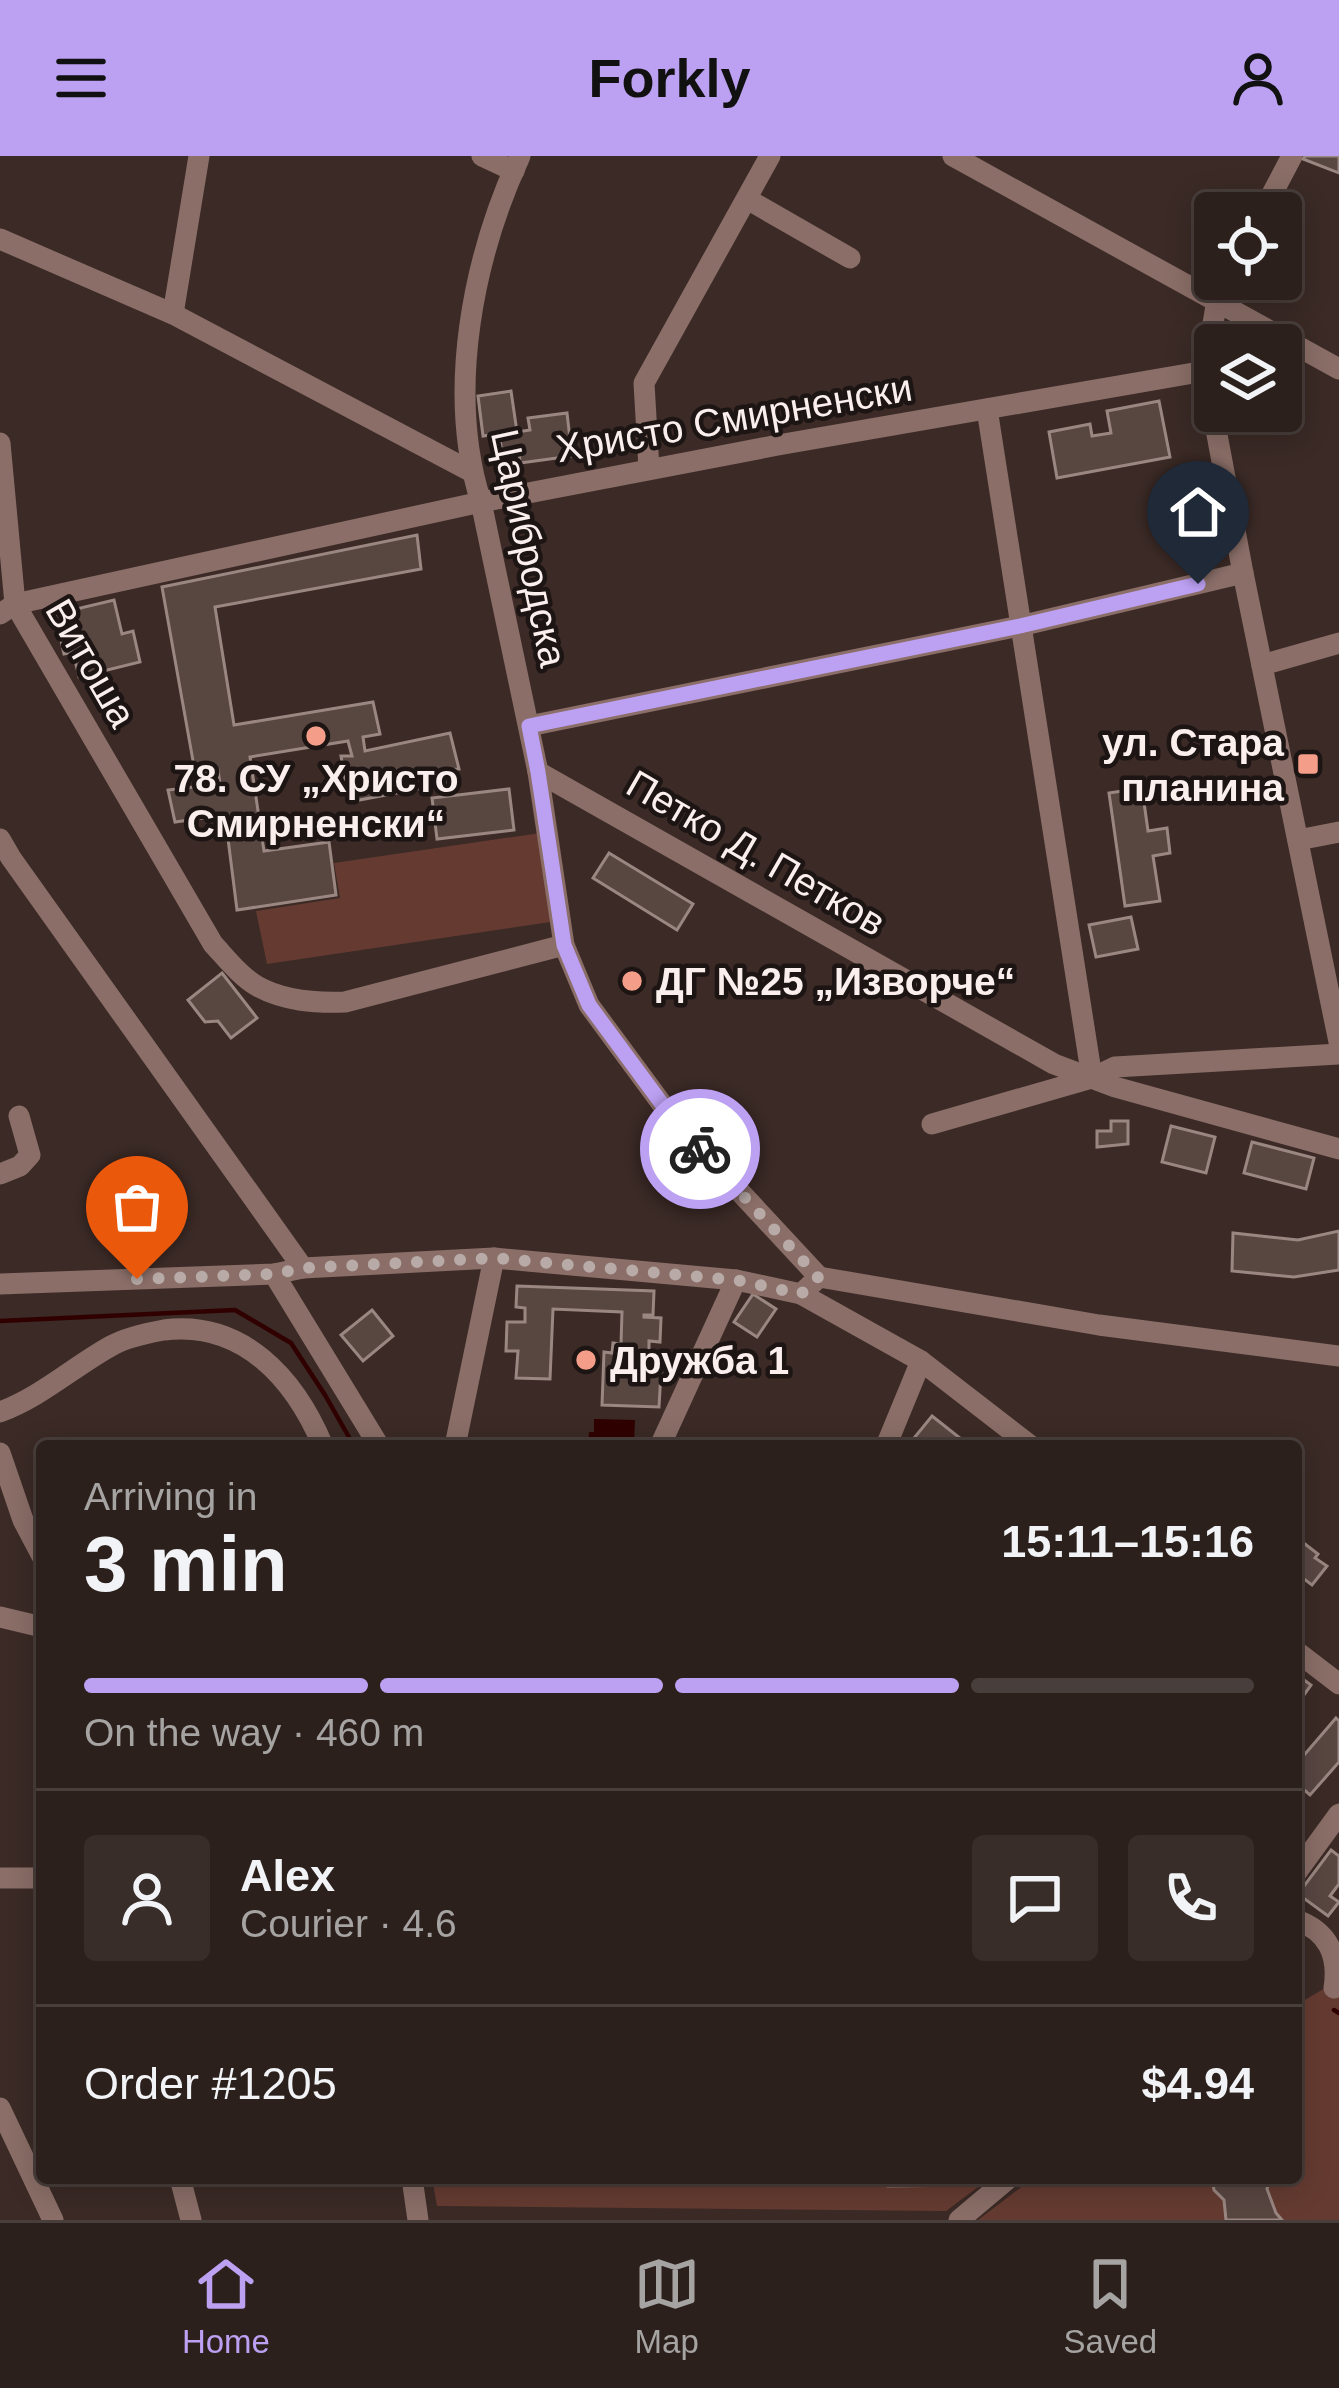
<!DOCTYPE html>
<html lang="en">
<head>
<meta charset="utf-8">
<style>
	body { margin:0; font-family:Helvetica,sans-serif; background:#382d29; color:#f1f3f6; height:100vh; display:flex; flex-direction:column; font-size:45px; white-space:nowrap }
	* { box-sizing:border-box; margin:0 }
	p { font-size:39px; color:#a6a3a3 }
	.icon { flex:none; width:66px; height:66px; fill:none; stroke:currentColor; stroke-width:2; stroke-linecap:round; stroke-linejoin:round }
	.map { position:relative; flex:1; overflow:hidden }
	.sheet { position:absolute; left:36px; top:1284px; width:1266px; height:744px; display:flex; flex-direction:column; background:#2c201c; border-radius:12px; box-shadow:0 6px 30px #0003,0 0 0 3px #483e3b }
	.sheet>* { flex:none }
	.fabs { position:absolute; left:1194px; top:36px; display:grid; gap:24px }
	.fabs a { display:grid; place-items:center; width:108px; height:108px; border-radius:12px; background:#2c201c; box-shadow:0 6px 30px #0003,0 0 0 3px #483e3b; font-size:60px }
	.pin { position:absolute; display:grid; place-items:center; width:102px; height:102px; color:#fff; margin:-123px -51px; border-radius:50% 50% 50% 0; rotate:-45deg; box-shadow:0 0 12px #0007 }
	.pin .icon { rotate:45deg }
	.courier { position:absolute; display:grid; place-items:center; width:120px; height:120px; margin:-60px; border:9px solid #bca0f2; border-radius:50%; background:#fff; color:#222; box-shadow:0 3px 15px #0007 }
	.overview em { font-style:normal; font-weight:700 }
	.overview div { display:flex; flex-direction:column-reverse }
	.overview { display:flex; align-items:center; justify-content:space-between; height:204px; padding:0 48px }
	h1 { font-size:78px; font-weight:700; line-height:90px }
	.bar { display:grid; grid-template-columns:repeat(4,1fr); gap:18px 12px; align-content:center; height:144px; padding:0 48px }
	.bar i { height:15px; border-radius:9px; background:#483e3b }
	.bar .active { background:#bca0f2 }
	.bar p { grid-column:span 4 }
	.line { display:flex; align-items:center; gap:30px; padding:0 48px; border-top:3px solid #483e3b }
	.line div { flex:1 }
	.round { display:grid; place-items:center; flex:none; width:126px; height:126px; border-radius:12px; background:#382d29 }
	header { display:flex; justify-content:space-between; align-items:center; height:156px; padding:0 48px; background:#bca0f2; color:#111; font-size:54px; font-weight:700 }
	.tabs { display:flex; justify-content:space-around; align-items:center; height:168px; border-top:3px solid #483e3b; background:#2c201c; font-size:33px; color:#a6a3a3 }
	.tabs a { display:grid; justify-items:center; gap:6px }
	.tabs .active { color:#bca0f2 }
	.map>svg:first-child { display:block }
</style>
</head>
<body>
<header><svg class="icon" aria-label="menu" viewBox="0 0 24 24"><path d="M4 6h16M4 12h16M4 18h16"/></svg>Forkly<svg class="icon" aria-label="person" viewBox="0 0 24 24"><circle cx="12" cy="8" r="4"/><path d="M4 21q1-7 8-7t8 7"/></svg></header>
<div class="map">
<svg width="1339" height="2064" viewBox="0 0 1339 2064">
	<rect width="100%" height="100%" fill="#3b2a26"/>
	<g fill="#653b31">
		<polygon points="540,677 557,765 267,808 256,755 340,742 334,707"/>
		<polygon points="1339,1824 1339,2064 978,2064 1033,2022 1296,2022 1296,1849"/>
		<polygon points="432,2022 990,2022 946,2055 437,2050"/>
	</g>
	<polygon fill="#300000" points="594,1263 635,1264 634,1288 599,1286 598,1290 588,1290 589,1276 594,1276"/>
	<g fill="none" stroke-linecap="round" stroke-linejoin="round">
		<g stroke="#300000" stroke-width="4.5">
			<polyline points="0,1165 235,1154 291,1187 325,1239 354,1290"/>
			<polyline points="1334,1854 1339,1857"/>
		</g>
	</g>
	<g fill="#584641" stroke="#9b8782" stroke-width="3">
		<polygon points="1305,0 1339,0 1339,17 1303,3"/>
		<polygon points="511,235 517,276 530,274 528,262 567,257 572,300 520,307 519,293 502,296 499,278 483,280 478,240"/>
		<polygon points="1159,245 1170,301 1057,322 1049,276 1090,268 1092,280 1111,277 1107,255"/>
		<polygon points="417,379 421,413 215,451 234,569 373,546 380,578 363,581 365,595 450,577 459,613 447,614 450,627 349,646 341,600 352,600 348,585 250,601 264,695 329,686 336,739 237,754 225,659 175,666 168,634 220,628 218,614 195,616 162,431"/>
		<polygon points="114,444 122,478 133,475 140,506 79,521 73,496 64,498 55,458"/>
		<polygon points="1142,632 1148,675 1167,672 1170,697 1153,700 1160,745 1125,750 1109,637"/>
		<polygon points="509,633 514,674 437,683 432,642"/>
		<polygon points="609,697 693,748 677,774 593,722"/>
		<polygon points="1131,761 1138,793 1096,801 1089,769"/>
		<polygon points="222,817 257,862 231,882 218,865 205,866 188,844"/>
		<polygon points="1111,965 1128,965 1128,988 1097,991 1097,975 1111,975"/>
		<polygon points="1171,970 1215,981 1206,1017 1162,1006"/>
		<polygon points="1252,986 1314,1002 1306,1033 1244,1017"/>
		<polygon points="1339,1075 1339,1114 1294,1121 1232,1115 1233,1077 1298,1084"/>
		<polygon points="517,1130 654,1135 653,1159 644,1159 644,1161 661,1162 660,1186 649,1185 649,1199 662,1199 659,1251 602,1249 604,1196 612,1197 613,1187 621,1188 622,1156 553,1153 550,1223 516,1222 518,1195 506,1195 507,1166 525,1166 525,1152 516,1151"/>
		<polygon points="753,1138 776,1153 757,1181 734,1166"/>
		<polygon points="372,1154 393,1180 363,1205 341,1179"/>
		<polygon points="932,1260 970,1290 914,1290 910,1287"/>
		<polygon points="1305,1388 1318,1398 1315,1402 1327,1410 1312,1429 1296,1417 1296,1399"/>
		<polygon points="1296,1518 1311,1529 1296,1550"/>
		<polygon points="1336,1562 1339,1565 1339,1606 1310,1639 1296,1627 1296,1603 1299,1605"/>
		<polygon points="1331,1694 1339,1700 1339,1728 1330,1740 1339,1746 1328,1760 1298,1738"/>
		<polygon points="887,2022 972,2022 972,2029 888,2030"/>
		<polygon points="1212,2022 1270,2022 1267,2033 1276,2057 1282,2064 1226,2064 1224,2044 1214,2034"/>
	</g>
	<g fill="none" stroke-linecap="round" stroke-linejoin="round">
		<g stroke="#8a6e67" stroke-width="21">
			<polyline points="482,0 514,15"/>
			<path d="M520,0c-47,102 -74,236 -39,346l57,270 26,173 25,60 87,118 143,154 -18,17"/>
			<polyline points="953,0 1339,213"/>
			<polyline points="747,43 850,102"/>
			<polyline points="1262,57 1292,0"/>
			<polyline points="0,83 173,158 472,316"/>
			<polyline points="1228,123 1217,144 1205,215 1243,417 1339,886"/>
			<polyline points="173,158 199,0"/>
			<polyline points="987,253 1092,922"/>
			<path d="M0,287l15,161 198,340c13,14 27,32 44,42 26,15 58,17 88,16l219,-57"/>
			<polyline points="649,313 644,227 770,0"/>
			<polyline points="0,458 15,448 481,346 778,289 1205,215"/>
			<polyline points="1262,509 1339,487"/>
			<polyline points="529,570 1020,470 1243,417"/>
			<polyline points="538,616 1054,908 1115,931 1339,993"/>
			<polyline points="0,683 11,702 303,1112"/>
			<polyline points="1298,684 1339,676"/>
			<polyline points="932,968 1092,922 1115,911 1339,898"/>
			<polyline points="0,1018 20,1010 30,999 19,960"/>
			<polyline points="274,1118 379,1290"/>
			<polyline points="819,1121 1099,1169 1339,1200"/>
			<polyline points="0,1128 274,1118 303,1112 494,1102 736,1124 801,1138 921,1205 1031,1290"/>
			<path d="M0,1256c41,-15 73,-45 111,-66 16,-9 36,-13 53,-16 79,-10 131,49 159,116"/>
			<polyline points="455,1290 494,1102"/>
			<polyline points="660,1290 736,1124"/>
			<polyline points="886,1290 921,1205"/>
			<polyline points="0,1297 23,1364 42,1400"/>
			<polyline points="0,1461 42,1471"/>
			<polyline points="1296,1495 1339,1528"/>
			<polyline points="1296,1717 1339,1658"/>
			<polyline points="0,1722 42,1722"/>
			<path d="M1296,1764c32,11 43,35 38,68"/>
			<polyline points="0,1952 53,2064"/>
			<polyline points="180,2022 191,2064"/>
			<polyline points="412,2022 418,2064"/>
			<polyline points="959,2064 1009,2022"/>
		</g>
	</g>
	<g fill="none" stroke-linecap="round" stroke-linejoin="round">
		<polyline stroke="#b7aaa7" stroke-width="12" stroke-dasharray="0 21.6" points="137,1123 274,1118 303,1112 494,1102 736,1124 801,1138 818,1121 700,993"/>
		<polyline stroke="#bca0f2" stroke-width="15" points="700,993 676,967 589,849 564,789 538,616 529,570 1020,470 1198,428"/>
	</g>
	<g fill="#f49e89" stroke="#1c1513" stroke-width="4.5">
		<circle cx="316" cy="580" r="12"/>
		<rect x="1296" y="596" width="24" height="24" rx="6"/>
		<circle cx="632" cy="825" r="12"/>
		<circle cx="586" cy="1204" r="12"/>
	</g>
	<g text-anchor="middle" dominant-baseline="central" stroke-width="9" stroke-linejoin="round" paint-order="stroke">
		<g font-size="39" fill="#faefec" stroke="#1c1513">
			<text transform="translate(734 262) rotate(-10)">Христо Смирненски</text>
			<text transform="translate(529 392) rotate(78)">Царибродска</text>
			<text transform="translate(91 507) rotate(60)">Витоша</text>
			<text transform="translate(756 697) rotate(30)">Петко Д. Петков</text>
		</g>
		<g font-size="39" font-weight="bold" fill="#faefec" stroke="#1c1513" text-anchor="start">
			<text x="1284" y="586" text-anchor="end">ул. Стара<tspan x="1284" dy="45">планина</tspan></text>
			<text x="316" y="622" text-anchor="middle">78. СУ „Христо<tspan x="316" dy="45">Смирненски“</tspan></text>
			<text x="656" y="825">ДГ №25 „Изворче“</text>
			<text x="610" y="1204">Дружба 1</text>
		</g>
	</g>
</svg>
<div class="fabs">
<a><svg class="icon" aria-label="locate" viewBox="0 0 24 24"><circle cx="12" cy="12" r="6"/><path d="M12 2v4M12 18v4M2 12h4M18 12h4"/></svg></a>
<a><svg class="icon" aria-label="layers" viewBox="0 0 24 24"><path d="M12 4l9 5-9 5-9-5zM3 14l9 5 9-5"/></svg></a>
</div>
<div class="pin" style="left:137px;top:1123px;background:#ea580c"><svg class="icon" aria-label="bag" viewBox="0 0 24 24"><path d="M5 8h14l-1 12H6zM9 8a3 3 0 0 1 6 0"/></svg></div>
<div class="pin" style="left:1198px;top:428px;background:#1f2937"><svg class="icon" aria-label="home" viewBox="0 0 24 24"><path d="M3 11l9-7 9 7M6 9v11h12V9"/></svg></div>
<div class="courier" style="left:700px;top:993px"><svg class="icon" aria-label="bike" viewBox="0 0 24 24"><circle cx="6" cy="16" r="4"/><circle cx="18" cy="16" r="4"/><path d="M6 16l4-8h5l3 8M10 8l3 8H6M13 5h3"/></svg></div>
<section class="sheet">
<div class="overview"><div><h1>3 min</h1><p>Arriving in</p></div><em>15:11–15:16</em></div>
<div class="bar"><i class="active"></i><i class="active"></i><i class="active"></i><i></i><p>On the way · 460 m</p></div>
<div class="line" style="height:216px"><a class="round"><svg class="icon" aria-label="person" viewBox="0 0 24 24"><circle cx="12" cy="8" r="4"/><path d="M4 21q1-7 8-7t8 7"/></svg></a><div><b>Alex</b><p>Courier · 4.6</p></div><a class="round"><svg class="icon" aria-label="chat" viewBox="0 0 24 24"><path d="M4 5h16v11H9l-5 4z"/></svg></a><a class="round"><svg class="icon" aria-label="phone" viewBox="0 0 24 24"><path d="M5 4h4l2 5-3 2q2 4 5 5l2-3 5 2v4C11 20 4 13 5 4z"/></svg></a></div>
<div class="line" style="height:156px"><div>Order #1205</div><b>$4.94</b></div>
</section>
</div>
<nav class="tabs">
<a class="active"><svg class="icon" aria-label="home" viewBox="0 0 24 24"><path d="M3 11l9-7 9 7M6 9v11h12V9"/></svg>Home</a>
<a><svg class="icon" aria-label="map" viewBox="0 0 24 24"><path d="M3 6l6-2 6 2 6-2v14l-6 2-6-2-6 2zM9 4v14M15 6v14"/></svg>Map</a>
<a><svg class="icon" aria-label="saved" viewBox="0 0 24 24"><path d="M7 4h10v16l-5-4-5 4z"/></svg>Saved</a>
</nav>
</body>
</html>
